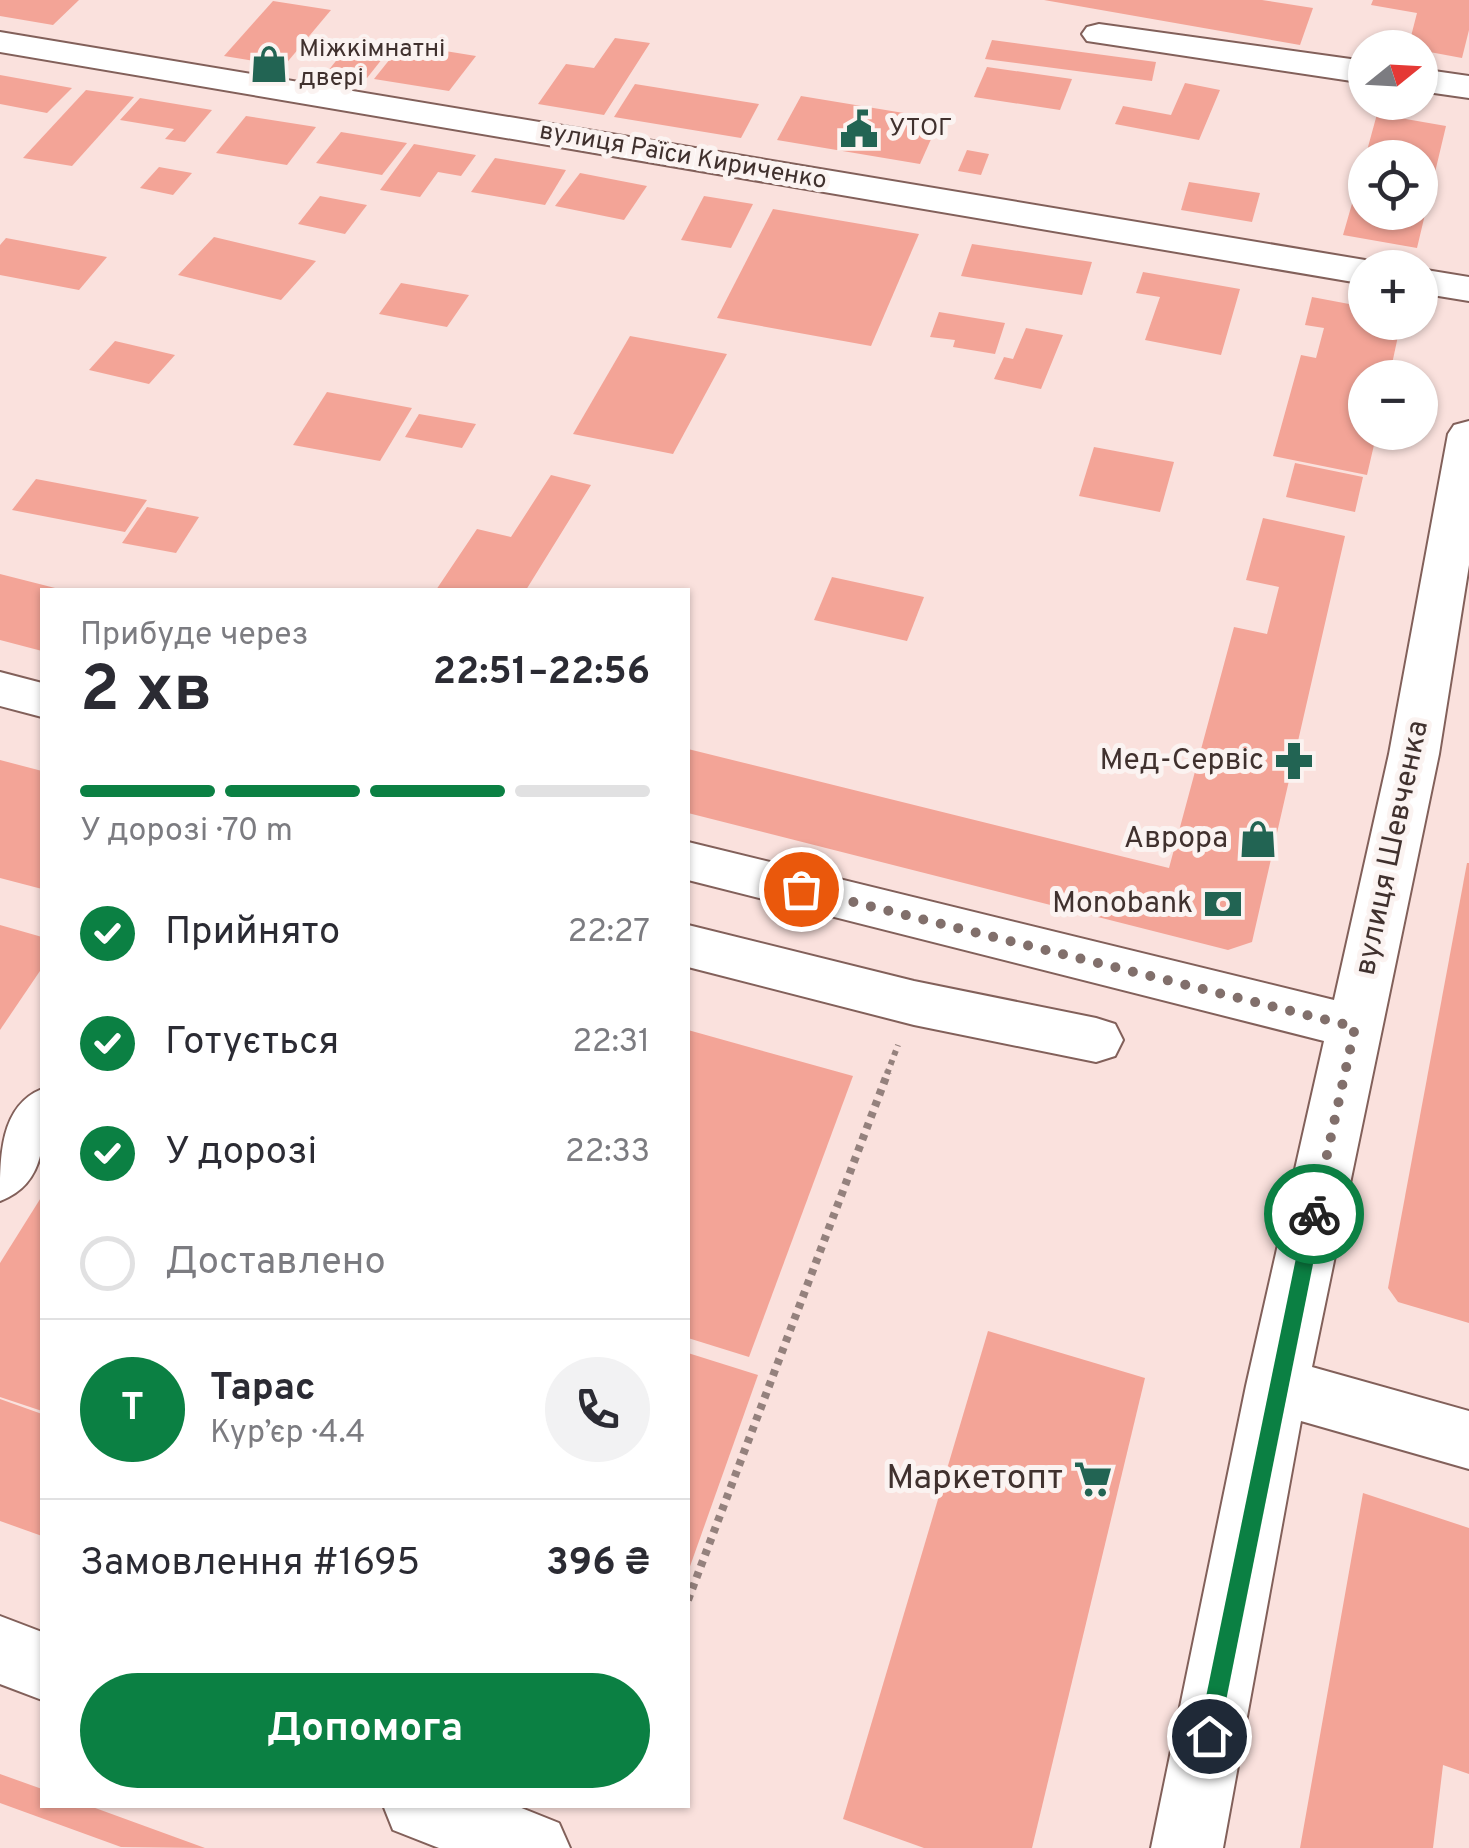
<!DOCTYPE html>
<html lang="uk">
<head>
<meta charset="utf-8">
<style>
	body { margin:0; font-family:Overpass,sans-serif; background:#f2f2f3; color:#2b2b33; height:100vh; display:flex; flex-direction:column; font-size:38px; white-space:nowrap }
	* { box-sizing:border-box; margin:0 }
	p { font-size:32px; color:#7c7c81 }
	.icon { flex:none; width:55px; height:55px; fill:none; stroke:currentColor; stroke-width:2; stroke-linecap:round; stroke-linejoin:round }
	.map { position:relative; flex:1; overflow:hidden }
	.panel { position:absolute; left:40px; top:588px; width:650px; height:1220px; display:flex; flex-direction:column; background:#fff; border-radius:0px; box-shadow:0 2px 8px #0004 }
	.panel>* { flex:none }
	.needle { width:65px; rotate:72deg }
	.controls { position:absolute; left:1348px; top:30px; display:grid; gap:20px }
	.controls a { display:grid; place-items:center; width:90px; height:90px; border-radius:50%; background:#fff; box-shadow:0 2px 8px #0004; font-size:50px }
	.pin { position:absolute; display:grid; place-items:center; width:85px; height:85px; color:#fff; margin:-42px; border:5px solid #fff; border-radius:50%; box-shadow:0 2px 10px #0007 }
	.courier { position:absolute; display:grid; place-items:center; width:100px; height:100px; margin:-50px; border:8px solid #0b8043; border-radius:50%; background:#fff; color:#222; box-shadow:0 2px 12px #0007 }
	.summary em { font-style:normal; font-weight:700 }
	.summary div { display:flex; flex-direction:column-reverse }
	.summary { display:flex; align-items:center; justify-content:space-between; height:170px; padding:0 40px }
	h1 { font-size:65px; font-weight:700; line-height:75px }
	.bar { display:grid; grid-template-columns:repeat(4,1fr); gap:15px 10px; align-content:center; height:120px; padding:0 40px }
	.bar i { height:12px; border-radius:8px; background:#e1e1e2 }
	.bar .on { background:#0b8043 }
	.bar p { grid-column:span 4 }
	.line { display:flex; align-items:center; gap:25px; padding:0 40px; border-top:2px solid #e1e1e2 }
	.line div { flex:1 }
	.round { display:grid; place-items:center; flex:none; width:105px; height:105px; border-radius:52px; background:#f2f2f3 }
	ol { padding:0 40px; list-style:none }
	li { display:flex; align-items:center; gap:30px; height:110px }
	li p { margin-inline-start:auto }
	li .icon { padding:10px; border-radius:50%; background:#0b8043; color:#fff; stroke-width:4 }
	li:last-child { color:#7c7c81 }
	li i { width:55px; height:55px; border:5px solid #e1e1e2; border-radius:50% }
	.cta { display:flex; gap:20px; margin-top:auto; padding:20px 40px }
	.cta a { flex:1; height:115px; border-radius:60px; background:#0b8043; color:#fff; font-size:40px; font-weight:700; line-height:115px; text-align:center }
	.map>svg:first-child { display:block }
</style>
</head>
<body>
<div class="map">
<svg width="1469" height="1848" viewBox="0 0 1469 1848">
	<rect width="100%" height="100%" fill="#fae1dd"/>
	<g fill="#f3a497">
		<polygon points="0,0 79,0 53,25 0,16"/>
		<polygon points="1044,0 1262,0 1313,8 1300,45"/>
		<polygon points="1373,0 1469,0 1469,30 1462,58 1408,48 1417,13 1371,5"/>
		<polygon points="273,1 331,10 284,66 224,56"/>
		<polygon points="615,38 650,43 604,115 538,104 566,64 594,68"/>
		<polygon points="992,40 1156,62 1152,81 985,59"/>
		<polygon points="350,43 390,49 367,78 328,71"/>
		<polygon points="402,44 476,56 449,91 374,79"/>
		<polygon points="987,67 1072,79 1060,110 974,97"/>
		<polygon points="0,75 72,88 47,113 0,104"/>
		<polygon points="1185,83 1220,90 1199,140 1115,124 1123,106 1171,115"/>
		<polygon points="635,84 759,104 741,138 614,117"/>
		<polygon points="86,90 134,97 72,166 23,158"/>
		<polygon points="801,96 940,119 920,164 777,140"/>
		<polygon points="140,98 212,110 185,142 165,139 174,129 120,120"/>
		<polygon points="1377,114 1446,126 1417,248 1343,235 1364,162 1365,212 1420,212 1420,158 1365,158"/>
		<polygon points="246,116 316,127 287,165 216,153"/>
		<polygon points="341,132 407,143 382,175 316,163"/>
		<polygon points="414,144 476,155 461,176 438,172 420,197 380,190"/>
		<polygon points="967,150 989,154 981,175 958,171"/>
		<polygon points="495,158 566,170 545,205 471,192"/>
		<polygon points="159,167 192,173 173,195 140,188"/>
		<polygon points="580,173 647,186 624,220 555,206"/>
		<polygon points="1189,182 1260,193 1252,222 1181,210"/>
		<polygon points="320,196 367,205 345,234 298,224"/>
		<polygon points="704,196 753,204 731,248 681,240"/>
		<polygon points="773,209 919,234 871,346 717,318"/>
		<polygon points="214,237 316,261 281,300 178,275"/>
		<polygon points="6,238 107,257 79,290 0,275 0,245"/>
		<polygon points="972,244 1092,262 1082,295 961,276"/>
		<polygon points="1143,272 1240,289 1221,355 1145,340 1160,297 1136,293"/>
		<polygon points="401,283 469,295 447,327 379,314"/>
		<polygon points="1312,297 1365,307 1365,322 1401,322 1389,378 1365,378 1365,432 1377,432 1367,475 1273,456 1301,355 1316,358 1324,328 1305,325"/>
		<polygon points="939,312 1005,323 995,354 953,347 955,340 930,337"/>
		<polygon points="1026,328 1063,335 1041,389 994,379 1004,357 1013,359"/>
		<polygon points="630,336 727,354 673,454 573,434"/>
		<polygon points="115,341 175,355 149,384 89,370"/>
		<polygon points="327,392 412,408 380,461 293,445"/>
		<polygon points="419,414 476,424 462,448 405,437"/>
		<polygon points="1094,447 1174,462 1160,512 1079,496"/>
		<polygon points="1295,463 1363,477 1355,512 1286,497"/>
		<polygon points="551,475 591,485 526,590 436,590 477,529 511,537"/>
		<polygon points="36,479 147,500 125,532 12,510"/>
		<polygon points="147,507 199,517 176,553 122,543"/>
		<polygon points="1263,518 1345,536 1252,942 1228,950 688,813 688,749 1169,868 1234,627 1267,634 1279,587 1246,580"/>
		<polygon points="0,574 59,589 42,590 42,651 0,640"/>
		<polygon points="832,577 924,597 907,641 814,620"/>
		<polygon points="0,760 42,771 42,889 0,878"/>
		<polygon points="1467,863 1469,863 1469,1323 1398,1302 1388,1288"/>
		<polygon points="0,925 42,937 42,968 0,1030"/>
		<polygon points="688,1030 853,1076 749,1357 688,1338"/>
		<polygon points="42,1196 42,1411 0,1397 0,1263"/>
		<polygon points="988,1331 1145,1378 1032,1848 924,1848 843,1819"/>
		<polygon points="688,1353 758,1375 688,1572"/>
		<polygon points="0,1399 42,1414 42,1536 0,1521"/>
		<polygon points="1363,1493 1469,1528 1469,1774 1443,1765 1433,1848 1300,1848"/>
		<polygon points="0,1774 42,1789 42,1805 87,1805 205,1848 121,1847 0,1803"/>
	</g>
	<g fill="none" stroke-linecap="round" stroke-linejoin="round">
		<g stroke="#82605a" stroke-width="4">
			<g id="minor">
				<polygon points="1099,24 1365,61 1365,83 1087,41 1082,34 1087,27"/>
				<polygon points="0,32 1365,260 1381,268 1365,268 1365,284 0,52"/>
				<polygon points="1420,69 1469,76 1469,98 1420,91"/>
				<polygon points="1420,269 1469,277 1469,301 1420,293"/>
				<polygon points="1469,421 1469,565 1439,754 1312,1367 1469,1411 1469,1469 1301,1421 1223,1848 1151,1848 1246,1386 1324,1041 688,880 688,842 1334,1000 1389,754 1448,434 1454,425"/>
				<polygon points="0,672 42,683 42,717 0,706"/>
				<polygon points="688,925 914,981 1096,1018 1115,1024 1123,1040 1115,1056 1096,1062 914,1025 688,967"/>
				<path d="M42,1089c3,43 7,94 -42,112 0,-45 0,-95 42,-112z"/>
				<polygon points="0,1616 42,1632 42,1700 0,1684"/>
				<polygon points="383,1805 514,1805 559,1823 570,1848 439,1848 393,1830"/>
			</g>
		</g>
		<polyline stroke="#94817d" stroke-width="6" stroke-dasharray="5 5" stroke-linecap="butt" points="887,1074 898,1045"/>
		<polyline stroke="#94817d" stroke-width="8" stroke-dasharray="6 6" stroke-linecap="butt" points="688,1600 888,1072"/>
		<use href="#minor" fill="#fff" fill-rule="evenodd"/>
	</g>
	<polygon fill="#0b8043" points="1314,1207 1323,1214 1219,1736 1216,1744 1209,1747 1201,1744 1198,1736 1305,1214"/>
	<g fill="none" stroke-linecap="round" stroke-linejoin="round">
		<polyline stroke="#816f6b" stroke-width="10" stroke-dasharray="0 18" points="801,889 1355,1027 1314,1214"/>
	</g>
	<defs>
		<g id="shop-bare" transform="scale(3)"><path d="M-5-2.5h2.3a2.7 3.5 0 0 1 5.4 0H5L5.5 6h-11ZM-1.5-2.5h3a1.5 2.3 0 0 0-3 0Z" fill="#226453" stroke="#fbf3f1" stroke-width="2.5" paint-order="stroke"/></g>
		<g id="civic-bare" transform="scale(3)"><path d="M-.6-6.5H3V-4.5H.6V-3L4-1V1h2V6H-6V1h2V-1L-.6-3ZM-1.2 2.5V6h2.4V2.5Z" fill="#226453" stroke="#fbf3f1" stroke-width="2.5" paint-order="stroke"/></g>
		<g id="pharmacy-bare" transform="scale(3)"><path d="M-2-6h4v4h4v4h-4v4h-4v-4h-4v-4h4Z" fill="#226453" stroke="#fbf3f1" stroke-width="2.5" paint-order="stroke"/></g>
		<g id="bank-bare" transform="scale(3)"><path d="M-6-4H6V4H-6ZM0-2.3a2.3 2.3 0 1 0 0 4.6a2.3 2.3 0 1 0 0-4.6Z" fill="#226453" stroke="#fbf3f1" stroke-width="2.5" paint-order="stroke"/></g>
		<g id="supermarket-bare" transform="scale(3)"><path d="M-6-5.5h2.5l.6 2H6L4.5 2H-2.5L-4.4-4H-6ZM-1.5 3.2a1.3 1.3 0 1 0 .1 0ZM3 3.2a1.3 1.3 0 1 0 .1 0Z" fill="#226453" stroke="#fbf3f1" stroke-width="2.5" paint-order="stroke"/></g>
	</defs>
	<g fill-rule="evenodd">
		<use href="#shop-bare" x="269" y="64"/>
		<use href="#civic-bare" x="859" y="129"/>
		<use href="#pharmacy-bare" x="1294" y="761"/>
		<use href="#shop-bare" x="1258" y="839"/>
		<use href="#bank-bare" x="1223" y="904"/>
		<use href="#supermarket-bare" x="1093" y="1479"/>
	</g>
	<g text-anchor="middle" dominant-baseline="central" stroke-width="10" stroke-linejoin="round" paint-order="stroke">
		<g font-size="25" fill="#40312e" stroke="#fbf3f1" text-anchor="start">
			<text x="299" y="50">Міжкімнатні<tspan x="299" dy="29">двері</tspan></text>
			<text x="889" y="129">УТОГ</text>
		</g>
		<g font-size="25" fill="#40312e" stroke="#fbf3f1">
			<text transform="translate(683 157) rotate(10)">вулиця Раїси Кириченко</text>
		</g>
		<g font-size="30" fill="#40312e" stroke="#fbf3f1" text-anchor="end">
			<text x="1264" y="761">Мед-Сервіс</text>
			<text x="1228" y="839">Аврора</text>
			<text x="1193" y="904">Monobank</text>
		</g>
		<g font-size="30" fill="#40312e" stroke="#fbf3f1">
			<text transform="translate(1393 848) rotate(-78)">вулиця Шевченка</text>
		</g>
		<g font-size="35" fill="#40312e" stroke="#fbf3f1" text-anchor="end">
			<text x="1063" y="1479">Маркетопт</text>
		</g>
	</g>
</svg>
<div class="controls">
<a><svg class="needle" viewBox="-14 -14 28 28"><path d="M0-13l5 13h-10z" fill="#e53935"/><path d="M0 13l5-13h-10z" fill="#7c7c81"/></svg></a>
<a><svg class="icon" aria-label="locate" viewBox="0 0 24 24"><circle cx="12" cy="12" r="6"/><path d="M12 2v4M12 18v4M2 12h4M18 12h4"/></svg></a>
<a>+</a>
<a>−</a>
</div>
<div class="pin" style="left:801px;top:889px;background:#ea580c"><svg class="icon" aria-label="bag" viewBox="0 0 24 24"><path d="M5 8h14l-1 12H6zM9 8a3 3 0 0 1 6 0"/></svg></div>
<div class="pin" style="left:1209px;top:1736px;background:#1f2937"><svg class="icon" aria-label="home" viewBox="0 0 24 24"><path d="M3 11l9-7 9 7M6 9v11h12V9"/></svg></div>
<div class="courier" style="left:1314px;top:1214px"><svg class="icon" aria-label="bike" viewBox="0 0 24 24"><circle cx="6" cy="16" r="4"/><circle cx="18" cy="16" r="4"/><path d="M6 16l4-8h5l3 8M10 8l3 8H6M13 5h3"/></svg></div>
<section class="panel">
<div class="summary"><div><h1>2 хв</h1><p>Прибуде через</p></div><em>22:51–22:56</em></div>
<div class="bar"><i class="on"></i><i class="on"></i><i class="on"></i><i></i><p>У дорозі · 70 m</p></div>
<ol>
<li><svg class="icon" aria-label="check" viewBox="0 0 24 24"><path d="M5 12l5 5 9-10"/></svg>Прийнято<p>22:27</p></li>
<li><svg class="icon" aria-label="check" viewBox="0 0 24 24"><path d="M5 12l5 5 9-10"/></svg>Готується<p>22:31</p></li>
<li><svg class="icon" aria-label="check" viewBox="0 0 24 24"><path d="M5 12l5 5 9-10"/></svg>У дорозі<p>22:33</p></li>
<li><i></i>Доставлено</li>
</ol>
<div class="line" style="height:180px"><b class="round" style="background:#0b8043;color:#fff">Т</b><div><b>Тарас</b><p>Кур’єр · 4.4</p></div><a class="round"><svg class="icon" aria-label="phone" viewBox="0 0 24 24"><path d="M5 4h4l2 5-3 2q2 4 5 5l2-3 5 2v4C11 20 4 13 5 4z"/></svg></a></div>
<div class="line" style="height:130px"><div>Замовлення #1695</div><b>396 ₴</b></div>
<div class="cta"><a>Допомога</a></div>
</section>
</div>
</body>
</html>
